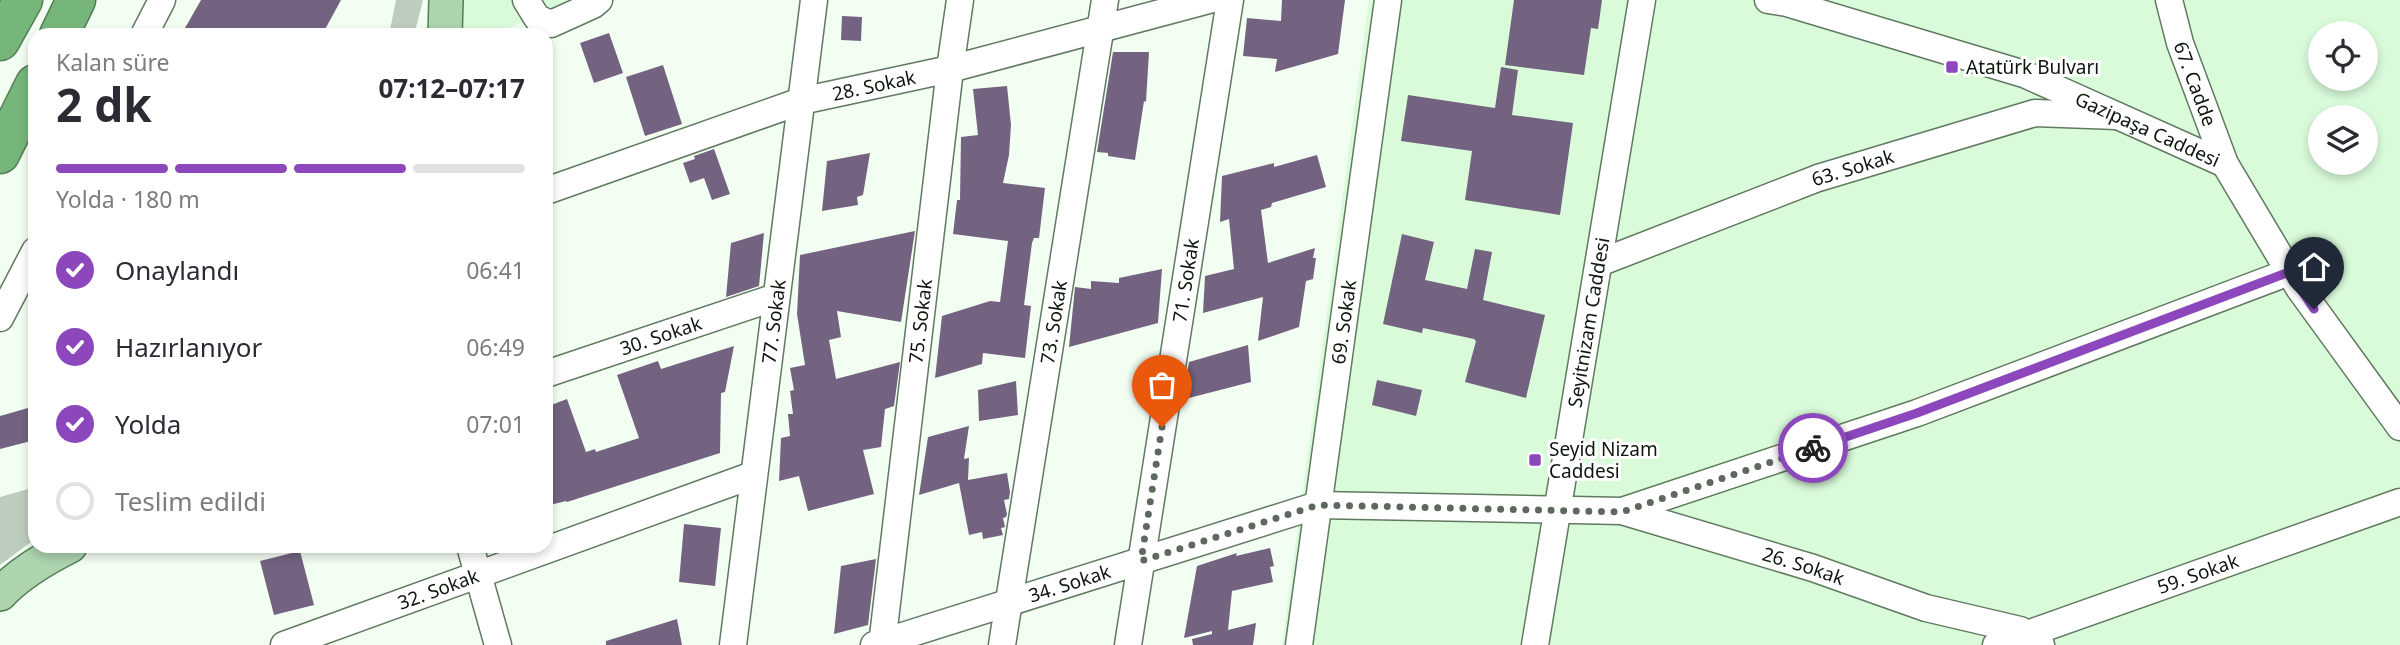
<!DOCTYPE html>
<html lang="tr">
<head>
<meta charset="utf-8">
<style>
	body { margin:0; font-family:"Noto Sans",sans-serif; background:#f2f2f3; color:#2b2b33; height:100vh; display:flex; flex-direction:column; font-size:26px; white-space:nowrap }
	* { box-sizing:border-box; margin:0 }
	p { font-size:23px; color:#7c7c81 }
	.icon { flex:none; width:38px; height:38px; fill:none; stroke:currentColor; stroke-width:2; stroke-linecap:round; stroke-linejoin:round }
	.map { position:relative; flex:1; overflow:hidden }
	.drawer { position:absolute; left:28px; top:28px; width:525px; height:525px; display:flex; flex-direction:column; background:#fff; border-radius:21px; box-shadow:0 4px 10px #0003 }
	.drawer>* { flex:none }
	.fabs { position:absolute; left:2308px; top:21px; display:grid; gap:14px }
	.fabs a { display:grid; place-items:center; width:70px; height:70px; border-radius:50%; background:#fff; box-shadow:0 4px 10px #0003; font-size:35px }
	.pin { position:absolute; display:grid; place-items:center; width:60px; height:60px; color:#fff; margin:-72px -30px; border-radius:50% 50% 50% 0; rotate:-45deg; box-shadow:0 0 7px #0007 }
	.pin .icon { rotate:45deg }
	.courier { position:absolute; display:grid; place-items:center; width:70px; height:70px; margin:-35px; border:5px solid #8b47bb; border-radius:50%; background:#fff; color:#222; box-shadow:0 2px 9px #0007 }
	.summary em { font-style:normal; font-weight:700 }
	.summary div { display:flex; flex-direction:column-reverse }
	.summary { display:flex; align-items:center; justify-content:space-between; height:119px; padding:0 28px }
	h1 { font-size:46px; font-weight:700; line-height:52px }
	.bar { display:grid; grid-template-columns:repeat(4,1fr); gap:10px 7px; align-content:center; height:84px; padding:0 28px }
	.bar i { height:9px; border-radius:5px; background:#e1e1e2 }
	.bar .selected { background:#8b47bb }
	.bar p { grid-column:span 4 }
	ol { padding:0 28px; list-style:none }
	li { display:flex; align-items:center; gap:21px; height:77px }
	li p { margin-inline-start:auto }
	li .icon { padding:7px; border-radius:50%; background:#8b47bb; color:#fff; stroke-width:4 }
	li:last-child { color:#7c7c81 }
	li i { width:38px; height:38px; border:4px solid #e1e1e2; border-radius:50% }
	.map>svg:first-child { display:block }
</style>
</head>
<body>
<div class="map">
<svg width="2400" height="645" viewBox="0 0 2400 645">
	<rect width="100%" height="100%" fill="#f3fef3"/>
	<g fill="#d9fbda" fill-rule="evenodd">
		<polygon points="456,0 588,0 487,35 454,35"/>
		<path d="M1369,0h1031v645h-1118zM2320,33h46v46h-46zM2320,117h46v46h-46z"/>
	</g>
	<g fill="#bdcdbd">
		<polygon points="396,0 423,0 414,35 389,35"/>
		<polygon points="35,487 35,539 0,565 0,497"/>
	</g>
	<g fill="#736380">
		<polygon points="201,0 341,0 322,35 181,35"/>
		<polygon points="1282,0 1345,0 1338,54 1275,72 1277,59 1243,56 1247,18 1281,21"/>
		<polygon points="1514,0 1602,0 1598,29 1591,28 1584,75 1505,65"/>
		<polygon points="842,16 862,17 861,41 841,40"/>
		<polygon points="609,33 623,73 594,83 580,43"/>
		<polygon points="1113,52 1149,52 1146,102 1144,101 1135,160 1108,156 1108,153 1097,152"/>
		<polygon points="663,65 682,124 645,136 626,77"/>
		<polygon points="1501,67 1518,70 1512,115 1573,123 1560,215 1465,200 1472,151 1401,141 1408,95 1495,108"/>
		<polygon points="1007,86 1011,125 1009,155 1003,183 1045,188 1039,238 1034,238 1032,243 1024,305 1031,306 1025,358 983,353 982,364 935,378 942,316 990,301 1000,302 1008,241 953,234 957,200 960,200 961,137 978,135 973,89"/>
		<polygon points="714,149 730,194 712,200 704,178 690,183 683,163 695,159 694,156"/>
		<polygon points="870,153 863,195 857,197 858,205 822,211 827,161"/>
		<polygon points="1317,155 1326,187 1272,203 1271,207 1261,210 1268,263 1315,248 1313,258 1316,258 1313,279 1306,281 1299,327 1258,341 1263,297 1203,313 1205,276 1234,269 1229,219 1220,222 1222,176 1274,163 1274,167"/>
		<polygon points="915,231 901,322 837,311 841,337 829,340 836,379 900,362 894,406 885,409 881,447 863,450 874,494 808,511 799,476 779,481 781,438 790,436 788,414 793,414 790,391 794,390 790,368 805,365 797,314 800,255"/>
		<polygon points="764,233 759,286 726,297 731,243"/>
		<polygon points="1402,234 1434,242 1425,280 1467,289 1475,249 1492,252 1483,300 1545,315 1526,398 1465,382 1476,341 1474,339 1423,328 1422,333 1383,324"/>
		<polygon points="1162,269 1158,323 1069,347 1075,287 1091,289 1091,281 1119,283 1119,278"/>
		<polygon points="1248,345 1251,382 1189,398 1187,375 1189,362"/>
		<polygon points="734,346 725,392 721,393 720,453 567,502 566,501 546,506 546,468 551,466 546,452 546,407 567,399 586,452 595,449 596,452 639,438 617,375 658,361 661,369"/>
		<polygon points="1377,380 1422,390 1416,416 1372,405"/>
		<polygon points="1016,381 1018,415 979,421 978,390"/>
		<polygon points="35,406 35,440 0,449 0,416"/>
		<polygon points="969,426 964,459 969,458 968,480 1007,473 1010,492 1009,499 1004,500 1007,514 1006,517 1003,518 1005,527 1001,528 1003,535 983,539 982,532 969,535 959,483 919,495 928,437"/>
		<polygon points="684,524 721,528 715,586 679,582"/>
		<polygon points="1270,548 1274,566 1270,567 1273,582 1232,591 1228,630 1256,623 1253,645 1193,645 1192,639 1212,634 1212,631 1184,638 1197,566 1237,553 1236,556"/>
		<polygon points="300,551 314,605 274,615 260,561"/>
		<polygon points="876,559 868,625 834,634 841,566"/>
		<polygon points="677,619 682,645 606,645 606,641"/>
	</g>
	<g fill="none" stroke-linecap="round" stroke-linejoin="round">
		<g stroke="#607960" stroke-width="29">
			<g id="minor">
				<polyline points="526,0 537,18 551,24 593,5 599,0"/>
				<path id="s1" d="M1768,0l19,3 237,71 201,90"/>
				<path id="s2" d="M2169,0l11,43 45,121 74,124 101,139"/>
				<polyline points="144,35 162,0"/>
				<path id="s3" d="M546,191l255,-90 149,-32 259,-69"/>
				<path id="s4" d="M1599,263l219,-85 217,-65 82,3"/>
				<polyline points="0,318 35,251"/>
				<path id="s5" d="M546,374l230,-77"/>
				<polyline points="1622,511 1917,413 2289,272"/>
				<polyline points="470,546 498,645"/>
				<path id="s6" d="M284,645l469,-170"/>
				<path id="s7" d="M733,645l81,-645"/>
				<path id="s8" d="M874,645l444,-140 304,6 191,57 113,40 94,22 4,6 17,9"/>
				<path id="s9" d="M882,645l68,-576 10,-69"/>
				<path id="s10" d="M1002,645l103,-645"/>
				<path id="s11" d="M1128,645l102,-645"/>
				<path id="s12" d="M1299,645l89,-645"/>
				<path id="s13" d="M1535,645l107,-645"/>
				<path id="s14" d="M1996,645l404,-143"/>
			</g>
		</g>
		<g stroke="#527e54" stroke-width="36">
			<g id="major">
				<polyline points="445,35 446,0"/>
				<path d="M0,594c20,-21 44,-35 70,-48"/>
			</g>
		</g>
		<g stroke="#527e54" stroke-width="41">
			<g id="highway">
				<polyline points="59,35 76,0"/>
				<polyline points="0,41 23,0"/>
				<polyline points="0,154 35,84"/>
			</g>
		</g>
		<use href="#minor" stroke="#fff" stroke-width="26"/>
		<use href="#major" stroke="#add3af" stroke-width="33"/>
		<use href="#highway" stroke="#77b67a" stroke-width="38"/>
	</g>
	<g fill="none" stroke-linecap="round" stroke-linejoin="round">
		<polyline stroke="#5e685e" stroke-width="7" stroke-dasharray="0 12.6" points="1162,427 1141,561 1318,505 1622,512 1813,448"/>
		<polyline stroke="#8b47bb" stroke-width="9" points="1813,448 1917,413 2289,272 2314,309"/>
	</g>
	<g fill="#8b47bb" stroke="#fff" stroke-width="2.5">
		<rect x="1945" y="60" width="14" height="14" rx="3.5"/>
		<rect x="1528" y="453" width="14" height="14" rx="3.5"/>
	</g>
	<g text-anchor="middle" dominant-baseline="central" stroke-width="6" stroke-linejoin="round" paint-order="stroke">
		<g font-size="19" fill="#0e170e" stroke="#fff" text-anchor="start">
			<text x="1966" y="67">Atatürk Bulvarı</text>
			<text x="1549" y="449">Seyid Nizam<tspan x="1549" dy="22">Caddesi</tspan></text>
		</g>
		<g font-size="19" fill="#0e170e" stroke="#fff">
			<text stroke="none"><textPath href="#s2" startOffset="88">67. Cadde</textPath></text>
			<text stroke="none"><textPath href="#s3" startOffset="345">28. Sokak</textPath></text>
			<text stroke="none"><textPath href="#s1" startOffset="402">Gazipaşa Caddesi</textPath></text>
			<text stroke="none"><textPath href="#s4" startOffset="271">63. Sokak</textPath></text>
			<text stroke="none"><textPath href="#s11" startOffset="369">71. Sokak</textPath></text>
			<text stroke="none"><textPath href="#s7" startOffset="326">77. Sokak</textPath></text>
			<text stroke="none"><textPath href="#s9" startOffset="326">75. Sokak</textPath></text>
			<text stroke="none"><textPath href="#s10" startOffset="327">73. Sokak</textPath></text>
			<text stroke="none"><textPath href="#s12" startOffset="326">69. Sokak</textPath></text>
			<text stroke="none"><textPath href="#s13" startOffset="327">Seyitnizam Caddesi</textPath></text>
			<text stroke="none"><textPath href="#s5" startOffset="121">30. Sokak</textPath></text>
			<text stroke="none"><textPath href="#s8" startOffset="959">26. Sokak</textPath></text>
			<text stroke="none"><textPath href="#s14" startOffset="214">59. Sokak</textPath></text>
			<text stroke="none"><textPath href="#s8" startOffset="205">34. Sokak</textPath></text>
			<text stroke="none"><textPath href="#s6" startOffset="164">32. Sokak</textPath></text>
		</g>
	</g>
</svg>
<div class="fabs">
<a><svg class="icon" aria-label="locate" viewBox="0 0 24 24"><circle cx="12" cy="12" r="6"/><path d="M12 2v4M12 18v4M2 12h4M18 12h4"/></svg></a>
<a><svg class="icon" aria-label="layers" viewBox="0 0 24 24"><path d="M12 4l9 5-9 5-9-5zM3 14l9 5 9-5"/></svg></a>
</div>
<div class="pin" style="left:1162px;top:427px;background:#ea580c"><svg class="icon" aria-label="bag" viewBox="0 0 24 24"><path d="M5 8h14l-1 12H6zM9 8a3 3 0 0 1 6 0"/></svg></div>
<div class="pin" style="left:2314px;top:309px;background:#1f2937"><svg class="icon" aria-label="home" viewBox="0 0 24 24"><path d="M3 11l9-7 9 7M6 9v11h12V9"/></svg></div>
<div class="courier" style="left:1813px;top:448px"><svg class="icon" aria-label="bike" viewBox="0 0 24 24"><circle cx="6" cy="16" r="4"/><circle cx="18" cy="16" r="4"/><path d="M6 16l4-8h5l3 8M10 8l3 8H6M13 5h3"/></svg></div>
<section class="drawer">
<div class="summary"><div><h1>2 dk</h1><p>Kalan süre</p></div><em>07:12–07:17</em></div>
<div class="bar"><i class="selected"></i><i class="selected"></i><i class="selected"></i><i></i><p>Yolda · 180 m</p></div>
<ol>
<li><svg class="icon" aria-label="check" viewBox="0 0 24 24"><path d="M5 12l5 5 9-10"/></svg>Onaylandı<p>06:41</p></li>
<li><svg class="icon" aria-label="check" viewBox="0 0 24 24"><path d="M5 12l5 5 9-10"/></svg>Hazırlanıyor<p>06:49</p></li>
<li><svg class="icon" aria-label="check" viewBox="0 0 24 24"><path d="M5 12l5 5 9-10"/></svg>Yolda<p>07:01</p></li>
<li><i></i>Teslim edildi</li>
</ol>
</section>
</div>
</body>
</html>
